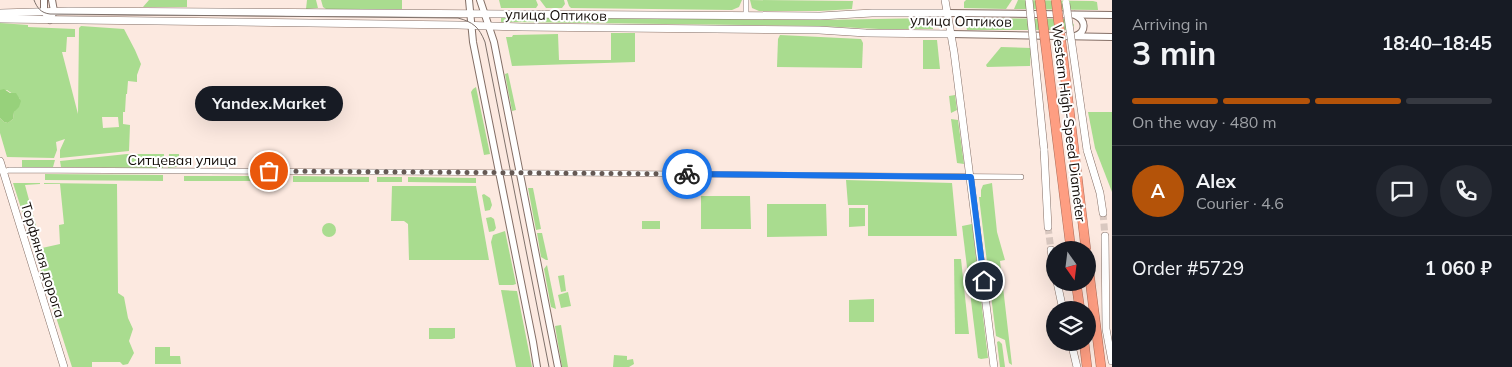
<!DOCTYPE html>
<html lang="en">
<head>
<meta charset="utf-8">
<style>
	body { margin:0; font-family:Mulish,sans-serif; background:#242831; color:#f1f3f6; height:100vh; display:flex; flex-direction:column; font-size:19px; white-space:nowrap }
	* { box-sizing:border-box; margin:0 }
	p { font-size:16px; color:#9ea1a6 }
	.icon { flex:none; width:28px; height:28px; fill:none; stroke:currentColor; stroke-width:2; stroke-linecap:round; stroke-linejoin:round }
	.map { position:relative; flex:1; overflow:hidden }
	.panel { display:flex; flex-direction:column; background:#171b24; width:400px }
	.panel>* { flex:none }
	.needle { width:32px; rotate:166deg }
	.buttons { position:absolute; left:1046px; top:241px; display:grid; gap:10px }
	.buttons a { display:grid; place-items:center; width:50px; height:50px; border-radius:50%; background:#171b24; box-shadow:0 5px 20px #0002; font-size:25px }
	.pin { position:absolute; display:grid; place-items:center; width:42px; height:42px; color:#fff; margin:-21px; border:2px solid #fff; border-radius:50%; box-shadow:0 1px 5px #0007 }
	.courier { position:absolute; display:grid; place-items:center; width:50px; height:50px; margin:-25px; border:4px solid #1a73e8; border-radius:50%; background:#fff; color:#222; box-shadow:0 1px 6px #0007 }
	.bubble { position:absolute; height:35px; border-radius:18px; background:#171b24; box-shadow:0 5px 20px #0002; font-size:16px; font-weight:700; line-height:35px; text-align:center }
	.summary em { font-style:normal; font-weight:700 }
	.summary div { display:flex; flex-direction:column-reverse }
	.summary { display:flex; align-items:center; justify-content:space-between; height:85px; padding:0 20px }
	h1 { font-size:32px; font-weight:700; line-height:38px }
	.bar { display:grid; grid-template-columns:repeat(4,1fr); gap:8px 5px; align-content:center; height:60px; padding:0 20px }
	.bar i { height:6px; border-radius:4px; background:#363941 }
	.bar .active { background:#b45309 }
	.bar p { grid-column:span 4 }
	.line { display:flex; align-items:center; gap:12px; padding:0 20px; border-top:1px solid #363941 }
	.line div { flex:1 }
	.round { display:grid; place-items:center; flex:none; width:52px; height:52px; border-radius:26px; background:#242831 }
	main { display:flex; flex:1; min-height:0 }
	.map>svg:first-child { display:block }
</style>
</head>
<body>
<main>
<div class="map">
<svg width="1112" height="367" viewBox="0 0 1112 367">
	<rect width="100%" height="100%" fill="#fce9e0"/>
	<g fill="#a9dc8f" fill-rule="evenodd">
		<polygon points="149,0 187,0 187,7 143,7"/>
		<polygon points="307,0 316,0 318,8 306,9"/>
		<polygon points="321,0 402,0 402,9 326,9 323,7"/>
		<polygon points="499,0 536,0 538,5 536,8 501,8"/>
		<polygon points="540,0 564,0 565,4 562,8 546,8"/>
		<polygon points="567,0 742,0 739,7 732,10 571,8 569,6"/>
		<polygon points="750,0 853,1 852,9 820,11 759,11 752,8"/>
		<polygon points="966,0 1012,0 1006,9 964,8 964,2"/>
		<polygon points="1018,0 1093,1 1097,2 1098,10 1014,9"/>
		<polygon points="501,17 820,20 933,18 933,29 879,29 819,26 501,22"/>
		<polygon points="965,18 1071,19 1074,25 1072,29 1069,30 967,30"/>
		<path d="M0,23l28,2v2l47,2v8h-8l-1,15h-4l16,62 1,-86 2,-2 43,3 11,21 6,14 -4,11v7l-9,-1 -1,13h-1l-1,18h-2v12l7,1 -1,26 -69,7v-8l5,-11 -9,3 1,8 -3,8 -47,-1 -7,-24v-15l4,4 4,1 5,-4 1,-7 6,-13 -13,-9h-7zM102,117h16l1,10 -16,1z"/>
		<polygon points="611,33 635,33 635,62 512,66 506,37 512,37 513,35 558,34 559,60 611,60"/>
		<polygon points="780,35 861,39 863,43 862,68 777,67 778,39"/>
		<polygon points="923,40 937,40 940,69 923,69"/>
		<polygon points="1001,47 1031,48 1030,66 987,67 986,65"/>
		<polygon points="508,73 516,110 512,111 505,74"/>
		<polygon points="476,87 490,154 484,155 471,92 473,89"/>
		<polygon points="955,95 957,110 951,113 949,96"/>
		<polygon points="1088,112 1112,112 1112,192 1095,148"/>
		<polygon points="951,119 958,120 964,164 957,163"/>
		<polygon points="127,154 164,154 163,168 61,167 60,161"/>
		<polygon points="169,154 179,154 179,164 176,167 168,168"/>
		<polygon points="22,160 55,160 53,167 22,167"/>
		<polygon points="45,174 163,175 163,181 45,180"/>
		<rect x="184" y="176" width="81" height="5"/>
		<polygon points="293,176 369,177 369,182 293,182"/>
		<rect x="377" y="177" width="25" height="5"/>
		<polygon points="408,177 476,178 476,183 408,182"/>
		<polygon points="846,180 952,183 957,236 868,236 868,205 848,205"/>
		<polygon points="13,183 40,183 40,184 25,185 42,248 60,244 59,225 64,224 60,184 44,184 44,183 117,184 118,293 124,297 128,318 133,329 129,341 134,353 128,364 123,365 120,362 92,362 92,367 72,367"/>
		<polygon points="992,183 997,232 1005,260 1000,261 1012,365 1009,363 1005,340 996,336 979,197 981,197 981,190 983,185"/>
		<polygon points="392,186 476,186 489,260 409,260 408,224 404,221 391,221"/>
		<polygon points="528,188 533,188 541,229 536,230"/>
		<polygon points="484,194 490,198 492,205 490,210 485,211 482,195"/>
		<polygon points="701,196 750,196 751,229 701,229"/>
		<polygon points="767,204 826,204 827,236 767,237"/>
		<polygon points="849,208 865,208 865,226 849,227"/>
		<polygon points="491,217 494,219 496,228 494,231 489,232 486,218"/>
		<rect x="642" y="221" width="18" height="8"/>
		<circle cx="329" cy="230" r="7"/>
		<polygon points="972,224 988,358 981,359 978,358 962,226"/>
		<polygon points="505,231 516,284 513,285 499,285 491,242 493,235"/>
		<polygon points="542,233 548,260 546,260 541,257 537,233"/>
		<polygon points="954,259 961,259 969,334 955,334"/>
		<polygon points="547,265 556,309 551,307 544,269"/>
		<polygon points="564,275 566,291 561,292 558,276"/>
		<polygon points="501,290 517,291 532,367 516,367"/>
		<polygon points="568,292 571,306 561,308 558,295"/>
		<polygon points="874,299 874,322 849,322 849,300"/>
		<polygon points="561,325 568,367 562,367 555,326"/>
		<polygon points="429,328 455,328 455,338 452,339 429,339"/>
		<polygon points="999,341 1002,344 1005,367 1000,367 997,342"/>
		<polygon points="155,347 170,347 170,356 180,356 181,364 155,364"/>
		<polygon points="614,355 627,356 627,360 633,359 634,364 629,367 613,367"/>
	</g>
	<polygon fill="#97d17b" points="4,89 10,93 16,93 21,101 19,107 14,112 13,119 8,123 4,122 0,118 0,90"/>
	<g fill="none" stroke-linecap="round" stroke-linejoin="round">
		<g stroke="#d9c8c0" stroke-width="7" stroke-dasharray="7 3.5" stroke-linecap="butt">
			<polyline points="1103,213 1105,236"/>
			<polyline points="1048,227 1051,250"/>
		</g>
		<g stroke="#846f66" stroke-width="6">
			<g id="minor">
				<polyline points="746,0 746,15"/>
				<polyline points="3,172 9,170 567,173 1021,177"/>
			</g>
		</g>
		<g stroke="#846f66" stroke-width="8">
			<g id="tertiary">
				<polyline points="44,0 44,12 50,20 54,11 52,0"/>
				<polyline points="469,0 473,42 533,342 537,367"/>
				<polyline points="480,0 494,42 558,367"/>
				<polyline points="947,13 1112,15"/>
				<path d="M1075,15c11,5 12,17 0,21"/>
				<polyline points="951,34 1112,37"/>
			</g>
		</g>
		<g stroke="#846f66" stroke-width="8">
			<g id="secondary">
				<polyline points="945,0 954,52 994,367"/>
				<polyline points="0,13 68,11 820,16 872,13 947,13"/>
				<polyline points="0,19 458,25 522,27 819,30 866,33 951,34"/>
				<polyline points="1044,149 1048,227"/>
				<polyline points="1087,150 1100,193 1103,213"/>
				<polyline points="0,161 64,367"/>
				<polyline points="1105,236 1106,329 1112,361"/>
				<polyline points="1051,250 1055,275"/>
				<polyline points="1057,282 1063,310"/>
				<polyline points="1071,342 1077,367"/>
			</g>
		</g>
		<g stroke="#ac6b57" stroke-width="10">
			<g id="motorway">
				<polyline points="1088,264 1101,367"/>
				<polyline points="1076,282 1080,310"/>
				<polyline points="1084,342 1087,367"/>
			</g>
		</g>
		<use href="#minor" stroke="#fff" stroke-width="5"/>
		<use href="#tertiary" stroke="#fff" stroke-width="6"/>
		<use href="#secondary" stroke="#fff" stroke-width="7"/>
		<use href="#motorway" stroke="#fe9e82" stroke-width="9"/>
		<path stroke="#7e716b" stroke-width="1" d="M34,0c3,8 7,13 16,14l408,4c15,4 21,9 27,24l64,325"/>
		<g stroke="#846f66" stroke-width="8" stroke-linecap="butt">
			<g id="secondary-bridge">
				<polyline points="1029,0 1044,149"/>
				<polyline points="1066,3 1087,150"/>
			</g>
		</g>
		<g stroke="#ac6b57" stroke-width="10" stroke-linecap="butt">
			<g id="motorway-bridge">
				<polyline points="1040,0 1071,250"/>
				<polyline points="1056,0 1086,250"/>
			</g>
		</g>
		<use href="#secondary-bridge" stroke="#fff" stroke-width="7"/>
		<use href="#motorway-bridge" stroke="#fe9e82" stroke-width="9"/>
	</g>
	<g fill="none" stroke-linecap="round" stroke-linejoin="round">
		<polyline stroke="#655954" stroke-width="5" stroke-dasharray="0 9" points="269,171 687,174"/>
		<polyline stroke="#1a73e8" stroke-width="6" points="687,174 971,177 984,281"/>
	</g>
	<g text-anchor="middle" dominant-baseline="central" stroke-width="4" stroke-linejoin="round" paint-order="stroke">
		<g font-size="14" fill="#130c08" stroke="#fff">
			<text transform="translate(556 15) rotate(1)">улица Оптиков</text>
			<text transform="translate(961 21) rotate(1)">улица Оптиков</text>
			<text transform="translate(1069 123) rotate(83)">Western High-Speed Diameter</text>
			<text x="182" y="160">Ситцевая улица</text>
			<text transform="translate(43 260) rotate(73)">Торфяная дорога</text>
		</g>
	</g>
</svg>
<div class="buttons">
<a><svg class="needle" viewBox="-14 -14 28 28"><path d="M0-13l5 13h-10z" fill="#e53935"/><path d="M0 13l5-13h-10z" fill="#9ea1a6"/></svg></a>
<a><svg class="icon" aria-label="layers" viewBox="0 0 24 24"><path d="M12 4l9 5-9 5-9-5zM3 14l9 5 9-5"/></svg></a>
</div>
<div class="pin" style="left:269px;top:171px;background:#ea580c"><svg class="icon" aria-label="bag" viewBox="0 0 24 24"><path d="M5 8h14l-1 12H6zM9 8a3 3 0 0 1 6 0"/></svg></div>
<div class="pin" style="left:984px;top:281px;background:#1f2937"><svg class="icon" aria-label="home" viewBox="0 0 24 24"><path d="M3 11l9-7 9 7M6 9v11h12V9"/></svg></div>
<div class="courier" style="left:687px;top:174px"><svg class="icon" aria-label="bike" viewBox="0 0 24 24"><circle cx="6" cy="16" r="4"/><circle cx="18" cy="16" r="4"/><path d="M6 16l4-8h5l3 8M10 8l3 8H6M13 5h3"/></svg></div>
<div class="bubble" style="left:195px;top:86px;width:148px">Yandex.Market</div>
</div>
<section class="panel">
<div class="summary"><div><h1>3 min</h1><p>Arriving in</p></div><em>18:40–18:45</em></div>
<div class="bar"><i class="active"></i><i class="active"></i><i class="active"></i><i></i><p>On the way · 480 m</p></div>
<div class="line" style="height:90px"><b class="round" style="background:#b45309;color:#fff">A</b><div><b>Alex</b><p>Courier · 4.6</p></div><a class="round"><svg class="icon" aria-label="chat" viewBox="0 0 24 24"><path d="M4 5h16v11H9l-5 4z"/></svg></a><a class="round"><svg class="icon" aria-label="phone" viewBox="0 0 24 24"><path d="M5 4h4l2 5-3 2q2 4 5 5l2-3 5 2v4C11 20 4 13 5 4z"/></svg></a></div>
<div class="line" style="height:65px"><div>Order #5729</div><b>1 060 ₽</b></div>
</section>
</main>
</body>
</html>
